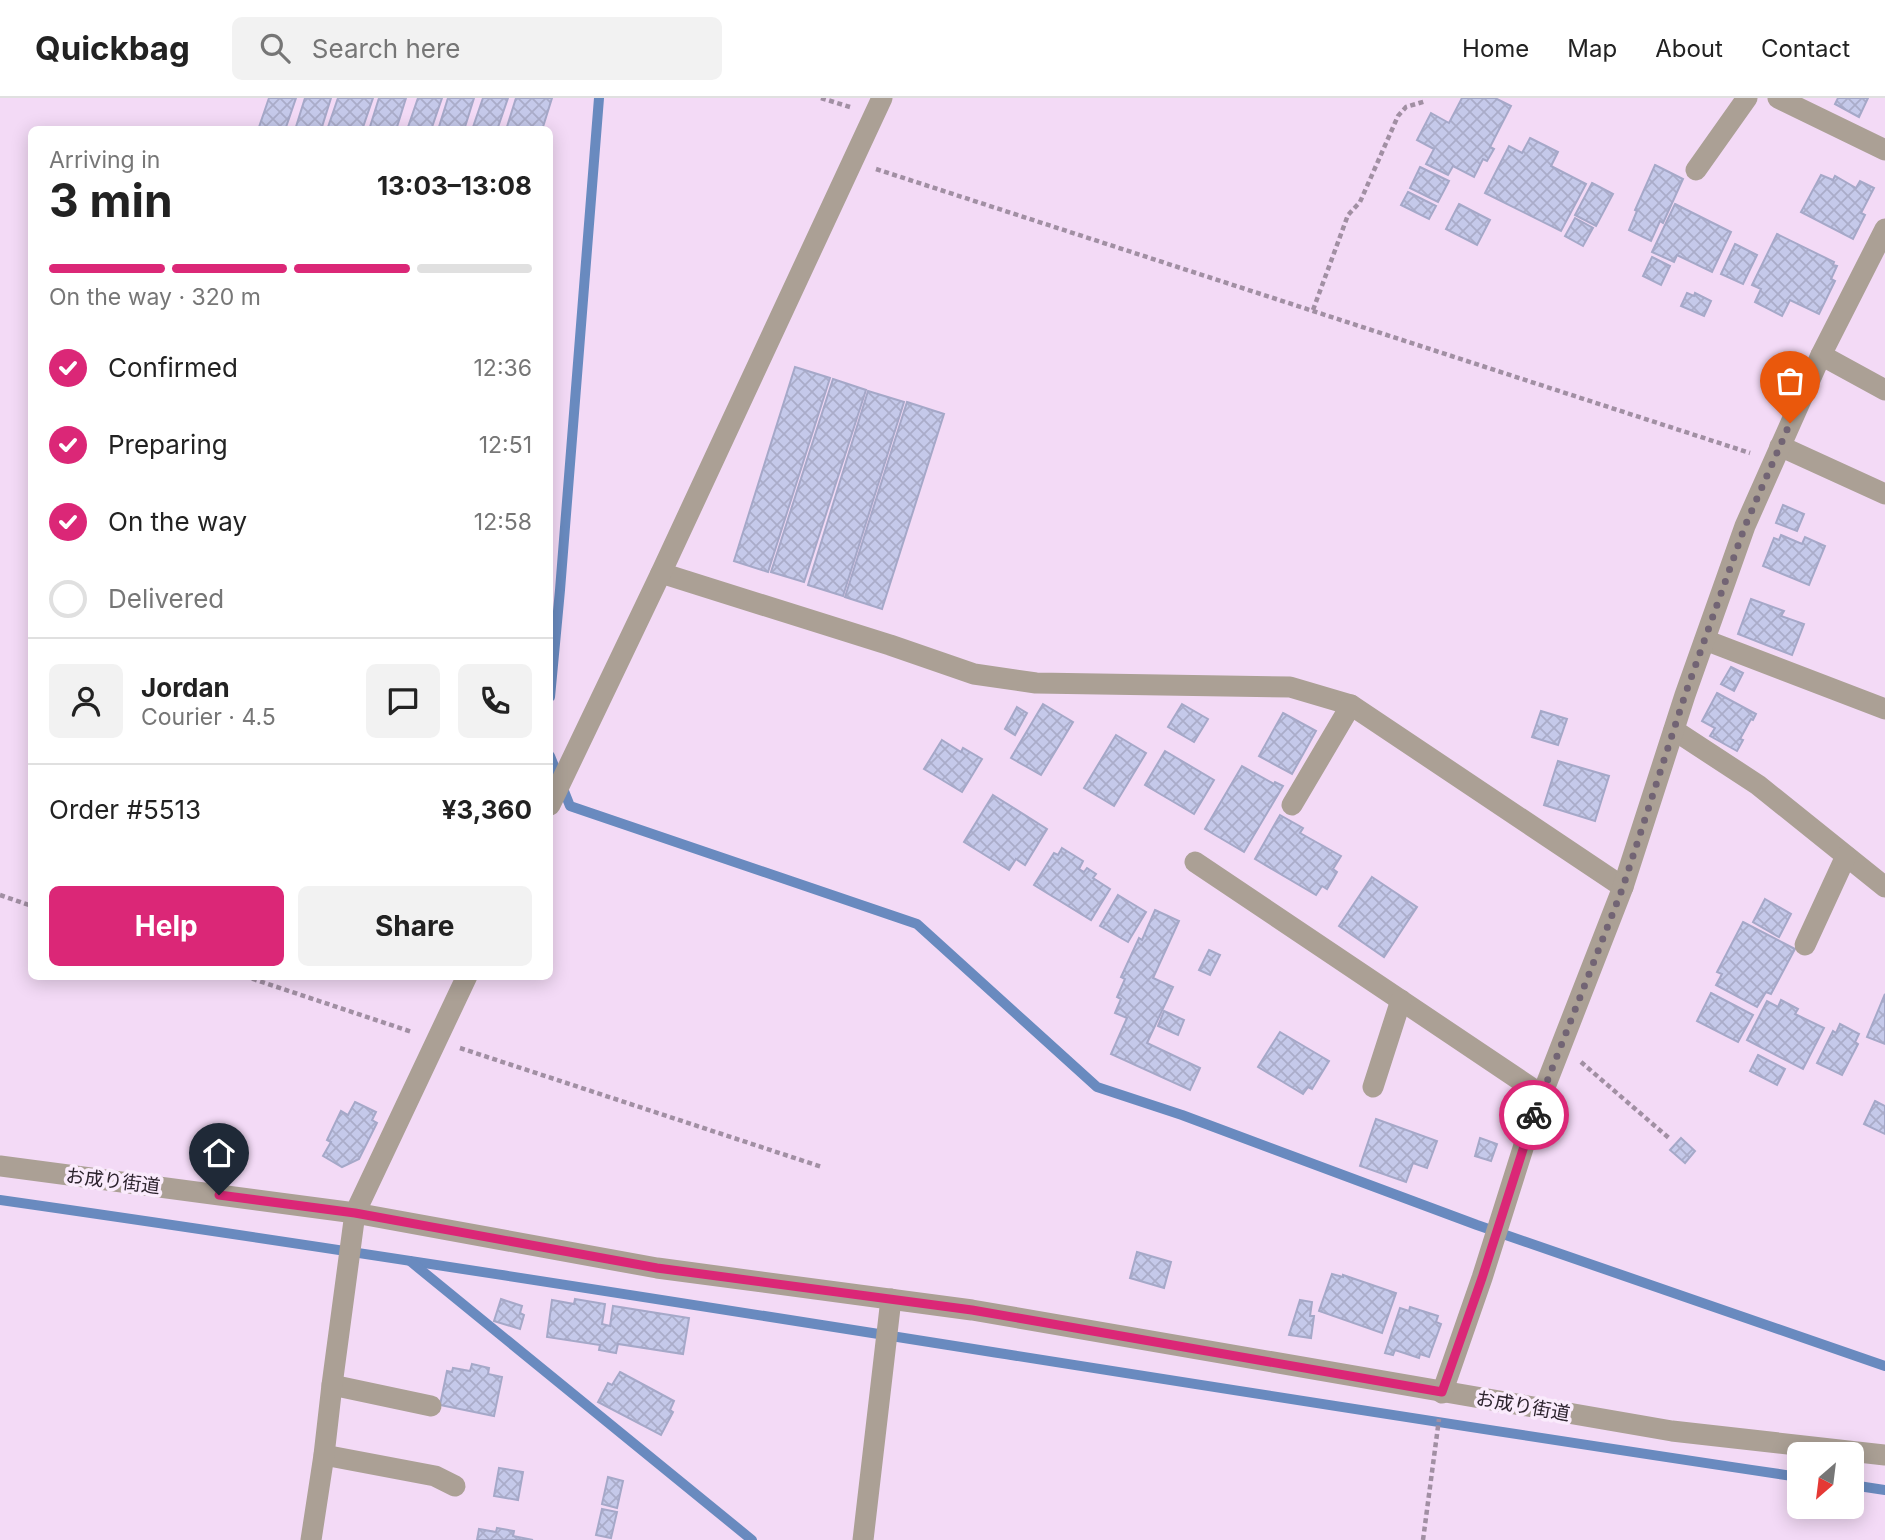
<!DOCTYPE html>
<html lang="en">
<head>
<meta charset="utf-8">
<style>
	body { margin:0; font-family:Inter,"Noto Sans JP",sans-serif; background:#f2f2f2; color:#222; height:100vh; display:flex; flex-direction:column; font-size:26px; white-space:nowrap }
	* { box-sizing:border-box; margin:0 }
	p { font-size:23px; color:#767676 }
	.icon { flex:none; width:38px; height:38px; fill:none; stroke:currentColor; stroke-width:2; stroke-linecap:round; stroke-linejoin:round }
	.map { position:relative; flex:1; overflow:hidden }
	.panel { position:absolute; left:28px; top:28px; width:525px; height:854px; display:flex; flex-direction:column; background:#fff; border-radius:10px; box-shadow:0 4px 18px #0003 }
	.panel>* { flex:none }
	.needle { width:46px; rotate:208deg }
	.tools { position:absolute; left:1787px; top:1344px; display:grid; gap:14px }
	.tools a { display:grid; place-items:center; width:77px; height:77px; border-radius:10px; background:#fff; box-shadow:0 4px 18px #0003; font-size:35px }
	.pin { position:absolute; display:grid; place-items:center; width:60px; height:60px; color:#fff; margin:-72px -30px; border-radius:50% 50% 50% 0; rotate:-45deg; box-shadow:0 0 7px #0007 }
	.pin .icon { rotate:45deg }
	.courier { position:absolute; display:grid; place-items:center; width:70px; height:70px; margin:-35px; border:5px solid #db2777; border-radius:50%; background:#fff; color:#222; box-shadow:0 2px 9px #0007 }
	.summary em { font-style:normal; font-weight:700 }
	.summary div { display:flex; flex-direction:column-reverse }
	.summary { display:flex; align-items:center; justify-content:space-between; height:119px; padding:0 21px }
	h1 { font-size:46px; font-weight:700; line-height:52px }
	.bar { display:grid; grid-template-columns:repeat(4,1fr); gap:10px 7px; align-content:center; height:84px; padding:0 21px }
	.bar i { height:9px; border-radius:5px; background:#e0e0e0 }
	.bar .selected { background:#db2777 }
	.bar p { grid-column:span 4 }
	.line { display:flex; align-items:center; gap:18px; padding:0 21px; border-top:2px solid #e0e0e0 }
	.line div { flex:1 }
	.round { display:grid; place-items:center; flex:none; width:74px; height:74px; border-radius:10px; background:#f2f2f2 }
	ol { padding:0 21px; list-style:none }
	li { display:flex; align-items:center; gap:21px; height:77px }
	li p { margin-inline-start:auto }
	li .icon { padding:7px; border-radius:50%; background:#db2777; color:#fff; stroke-width:4 }
	li:last-child { color:#767676 }
	li i { width:38px; height:38px; border:4px solid #e0e0e0; border-radius:50% }
	.action { display:flex; gap:14px; margin-top:auto; padding:14px 21px }
	.action a { flex:1; height:80px; border-radius:10px; background:#db2777; color:#fff; font-size:28px; font-weight:700; line-height:80px; text-align:center }
	.action a+a { background:#f2f2f2; color:#222 }
	header { display:flex; align-items:center; gap:42px; box-sizing:border-box; height:98px; padding:0 35px; background:#fff; border-bottom:2px solid #e0e0e0 }
	header strong { font-size:33px }
	nav { display:flex; gap:38px; margin-inline-start:auto; font-size:24px }
	.search { width:490px; height:63px; background:#f2f2f2; display:flex; align-items:center; gap:18px; box-sizing:border-box; padding:0 24px; border-radius:10px; color:#767676; font-size:26px }
	.map>svg:first-child { display:block }
</style>
</head>
<body>
<header>
<strong>Quickbag</strong>
<div class="search"><svg class="icon" aria-label="search" viewBox="0 0 24 24"><circle cx="10" cy="10" r="6"/><path d="M15 15l6 6"/></svg>Search here</div>
<nav><a>Home</a><a>Map</a><a>About</a><a>Contact</a></nav>
</header>
<div class="map">
<svg width="1885" height="1442" viewBox="0 0 1885 1442">
	<defs>
		<pattern id="building-cross-hatch" width="8" height="8" patternUnits="userSpaceOnUse" patternTransform="scale(1.75)"><rect width="8" height="8" fill="#c5c9ea"/><path d="M0 0l8 8M0 8l8-8" fill="none" stroke="#aaacc9"/></pattern>
	</defs>
	<rect width="100%" height="100%" fill="#f3daf6"/>
	<g fill="none" stroke-linecap="round" stroke-linejoin="round">
		<g stroke="#698abf" stroke-width="10">
			<polyline points="550,599 560,492 599,0"/>
			<polyline points="550,658 570,708 917,826 1097,989 1182,1017 1477,1127 1885,1268"/>
			<path d="M0,1102c601,86 1199,188 1799,277"/>
			<polyline points="410,1163 752,1442"/>
			<polyline points="1852,1387 1885,1392"/>
		</g>
	</g>
	<g fill="url(#building-cross-hatch)" stroke="#a5a8c8" stroke-width="2">
		<polygon points="269,0 296,0 285,32 258,32"/>
		<polygon points="305,0 331,0 321,32 295,32"/>
		<polygon points="338,0 373,0 362,32 327,32"/>
		<polygon points="379,0 406,0 396,32 369,32"/>
		<polygon points="418,0 442,0 431,32 407,32"/>
		<polygon points="448,0 474,0 464,32 438,32"/>
		<polygon points="483,0 508,0 497,32 472,32"/>
		<polygon points="516,0 552,0 542,32 506,32"/>
		<polygon points="1462,0 1495,0 1511,8 1490,49 1494,51 1487,63 1483,61 1474,79 1453,68 1448,77 1426,66 1434,51 1417,42 1431,15 1449,25"/>
		<polygon points="1838,0 1868,0 1859,19 1835,6"/>
		<polygon points="1530,40 1558,54 1551,68 1586,86 1561,133 1485,95 1509,48 1522,55"/>
		<polygon points="1655,67 1683,81 1663,125 1660,123 1651,143 1629,132 1637,113 1635,112"/>
		<polygon points="1420,69 1449,83 1438,104 1410,90"/>
		<polygon points="1821,77 1833,82 1835,78 1856,90 1860,83 1874,90 1861,115 1865,117 1853,141 1801,114"/>
		<polygon points="1592,85 1613,96 1596,128 1575,117"/>
		<polygon points="1408,94 1436,108 1429,121 1401,107"/>
		<polygon points="1459,106 1490,122 1477,147 1446,131"/>
		<polygon points="1675,106 1731,134 1712,174 1677,157 1674,164 1652,154"/>
		<polygon points="1575,120 1593,130 1583,148 1565,138"/>
		<polygon points="1777,136 1834,164 1833,167 1837,168 1831,181 1835,183 1819,216 1790,202 1782,218 1755,204 1761,191 1752,187"/>
		<polygon points="1735,146 1757,157 1743,186 1721,176"/>
		<polygon points="1652,159 1670,168 1661,187 1643,178"/>
		<polygon points="1687,195 1694,198 1695,195 1711,203 1704,218 1681,208"/>
		<polygon points="795,269 830,280 768,474 734,463"/>
		<polygon points="833,281 866,292 804,484 771,474"/>
		<polygon points="868,293 904,304 843,498 808,487"/>
		<polygon points="907,304 944,316 882,511 845,499"/>
		<polygon points="1783,407 1804,416 1797,433 1776,425"/>
		<polygon points="1781,437 1802,446 1805,439 1825,448 1809,487 1763,468 1774,440 1779,442"/>
		<polygon points="1751,501 1784,513 1781,518 1804,526 1792,557 1738,536"/>
		<polygon points="1731,569 1743,575 1734,593 1721,586"/>
		<polygon points="1717,595 1756,616 1753,622 1751,621 1740,641 1743,642 1737,653 1710,638 1715,630 1702,623"/>
		<polygon points="1043,606 1073,624 1041,677 1011,660"/>
		<polygon points="1182,606 1208,621 1194,644 1168,629"/>
		<polygon points="1017,609 1027,615 1015,637 1005,631"/>
		<polygon points="1541,613 1567,621 1558,647 1532,639"/>
		<polygon points="1283,615 1316,633 1292,676 1259,658"/>
		<polygon points="1116,637 1146,655 1114,708 1084,690"/>
		<polygon points="942,642 961,654 963,650 982,661 962,694 924,671"/>
		<polygon points="1165,653 1214,682 1194,716 1145,687"/>
		<polygon points="1558,663 1609,678 1595,723 1544,707"/>
		<polygon points="1242,668 1274,686 1275,684 1283,688 1244,754 1205,731"/>
		<polygon points="993,697 1047,731 1025,767 1016,761 1009,772 964,744"/>
		<polygon points="1280,717 1303,730 1300,735 1341,758 1333,771 1337,774 1327,791 1322,788 1316,797 1255,761"/>
		<polygon points="1062,750 1083,763 1079,771 1084,774 1087,770 1096,776 1093,780 1110,791 1091,822 1034,787 1054,755 1058,757"/>
		<polygon points="1372,779 1417,809 1384,859 1339,828"/>
		<polygon points="1118,797 1146,814 1128,844 1100,828"/>
		<polygon points="1765,801 1791,816 1779,839 1753,824"/>
		<polygon points="1155,812 1179,823 1153,880 1173,889 1147,945 1200,970 1190,992 1111,956 1127,920 1115,915 1121,901 1117,899 1125,881 1121,879 1139,840 1142,842"/>
		<polygon points="1743,824 1795,851 1771,896 1766,894 1757,909 1716,887 1722,876 1717,874"/>
		<polygon points="1209,852 1220,857 1210,877 1199,872"/>
		<polygon points="1711,895 1753,917 1738,944 1697,923"/>
		<polygon points="1885,896 1885,946 1867,939"/>
		<polygon points="1781,902 1798,911 1795,916 1824,930 1803,971 1747,942 1767,903 1778,909"/>
		<polygon points="1164,913 1184,922 1178,937 1158,928"/>
		<polygon points="1840,926 1859,936 1855,944 1858,946 1842,977 1817,965 1833,933 1836,935"/>
		<polygon points="1280,934 1329,963 1312,991 1308,989 1303,996 1258,969"/>
		<polygon points="1758,957 1785,971 1777,987 1750,973"/>
		<polygon points="1875,1003 1885,1008 1885,1036 1864,1026"/>
		<polygon points="355,1004 376,1014 372,1022 377,1025 359,1061 342,1069 323,1058 331,1044 327,1042 341,1013 348,1017"/>
		<polygon points="1376,1021 1437,1043 1427,1070 1413,1065 1406,1084 1360,1068"/>
		<polygon points="1480,1040 1497,1046 1491,1063 1475,1058"/>
		<polygon points="1681,1040 1695,1053 1685,1065 1670,1052"/>
		<polygon points="1137,1154 1171,1164 1164,1190 1130,1180"/>
		<polygon points="1332,1176 1343,1179 1343,1177 1396,1195 1382,1235 1319,1213"/>
		<polygon points="501,1201 522,1208 520,1215 524,1217 520,1231 494,1223"/>
		<polygon points="575,1201 605,1206 602,1226 610,1228 613,1208 689,1220 683,1256 618,1246 616,1255 599,1252 600,1247 547,1239 552,1202 574,1206"/>
		<polygon points="1300,1202 1312,1204 1310,1218 1314,1218 1311,1240 1289,1237"/>
		<polygon points="1410,1209 1438,1218 1436,1224 1441,1226 1429,1259 1420,1256 1419,1260 1395,1252 1393,1257 1385,1255 1400,1210 1409,1213"/>
		<polygon points="472,1266 489,1270 488,1276 502,1279 494,1318 440,1307 447,1273 452,1274 453,1270 470,1273"/>
		<polygon points="620,1274 674,1303 670,1312 673,1314 661,1337 598,1304 608,1285 612,1287"/>
		<polygon points="499,1370 523,1374 518,1402 494,1398"/>
		<polygon points="608,1379 623,1383 617,1410 602,1406"/>
		<polygon points="602,1411 617,1414 611,1440 596,1437"/>
		<polygon points="497,1430 514,1433 513,1438 533,1442 477,1442 479,1431 496,1434"/>
	</g>
	<g fill="none" stroke-linecap="round" stroke-linejoin="round">
		<g stroke="#a18fa3" stroke-width="4.5" stroke-dasharray="5 3.5" stroke-linecap="butt">
			<polyline points="821,0 850,9"/>
			<polyline points="876,71 1750,355"/>
			<polyline points="1313,212 1348,117 1360,104 1398,18 1406,9 1426,3"/>
			<polyline points="0,797 32,808"/>
			<polyline points="244,878 412,934"/>
			<polyline points="460,950 822,1069"/>
			<polyline points="1581,964 1670,1041"/>
			<polyline points="1423,1442 1439,1321"/>
		</g>
		<g stroke="#aba095" stroke-width="21">
			<polyline points="1778,0 1885,52"/>
			<polyline points="1696,72 1747,0"/>
			<polyline points="1821,257 1885,292"/>
			<polyline points="1780,348 1885,396"/>
			<polyline points="661,475 890,547 974,576 1036,585 1290,589 1351,607 1623,789"/>
			<polyline points="1705,542 1885,611"/>
			<polyline points="1674,632 1758,687 1885,789"/>
			<polyline points="550,707 661,475 882,0"/>
			<polyline points="1292,707 1351,607"/>
			<polyline points="1195,764 1542,997"/>
			<polyline points="1805,847 1846,758"/>
			<polyline points="1373,989 1401,902"/>
			<polyline points="0,1068 355,1115 657,1170 972,1212 1672,1333 1885,1357"/>
			<polyline points="332,1287 431,1308"/>
			<polyline points="1442,1295 1482,1180 1531,1025 1623,789 1685,597 1745,428 1821,257 1885,131"/>
			<polyline points="324,1357 435,1378 455,1388"/>
			<polyline points="311,1442 324,1357 332,1287 355,1115 467,878"/>
			<polyline points="863,1442 891,1201"/>
		</g>
	</g>
	<g fill="none" stroke-linecap="round" stroke-linejoin="round">
		<polyline stroke="#726474" stroke-width="7" stroke-dasharray="0 12.6" points="1534,1017 1623,789 1685,597 1745,428 1790,325"/>
		<polyline stroke="#db2777" stroke-width="9" points="219,1097 355,1115 657,1170 972,1212 1442,1294 1482,1180 1534,1017"/>
	</g>
	<g text-anchor="middle" dominant-baseline="central" stroke-width="7" stroke-linejoin="round" paint-order="stroke">
		<g font-size="19" fill="#2d242e" stroke="#faebfc">
			<text transform="translate(113 1083) rotate(7)">お成り街道</text>
			<text transform="translate(1523 1308) rotate(10)">お成り街道</text>
		</g>
	</g>
</svg>
<div class="tools">
<a><svg class="needle" viewBox="-14 -14 28 28"><path d="M0-13l5 13h-10z" fill="#e53935"/><path d="M0 13l5-13h-10z" fill="#767676"/></svg></a>
</div>
<div class="pin" style="left:1790px;top:325px;background:#ea580c"><svg class="icon" aria-label="bag" viewBox="0 0 24 24"><path d="M5 8h14l-1 12H6zM9 8a3 3 0 0 1 6 0"/></svg></div>
<div class="pin" style="left:219px;top:1097px;background:#1f2937"><svg class="icon" aria-label="home" viewBox="0 0 24 24"><path d="M3 11l9-7 9 7M6 9v11h12V9"/></svg></div>
<div class="courier" style="left:1534px;top:1017px"><svg class="icon" aria-label="bike" viewBox="0 0 24 24"><circle cx="6" cy="16" r="4"/><circle cx="18" cy="16" r="4"/><path d="M6 16l4-8h5l3 8M10 8l3 8H6M13 5h3"/></svg></div>
<section class="panel">
<div class="summary"><div><h1>3 min</h1><p>Arriving in</p></div><em>13:03–13:08</em></div>
<div class="bar"><i class="selected"></i><i class="selected"></i><i class="selected"></i><i></i><p>On the way · 320 m</p></div>
<ol>
<li><svg class="icon" aria-label="check" viewBox="0 0 24 24"><path d="M5 12l5 5 9-10"/></svg>Confirmed<p>12:36</p></li>
<li><svg class="icon" aria-label="check" viewBox="0 0 24 24"><path d="M5 12l5 5 9-10"/></svg>Preparing<p>12:51</p></li>
<li><svg class="icon" aria-label="check" viewBox="0 0 24 24"><path d="M5 12l5 5 9-10"/></svg>On the way<p>12:58</p></li>
<li><i></i>Delivered</li>
</ol>
<div class="line" style="height:126px"><a class="round"><svg class="icon" aria-label="person" viewBox="0 0 24 24"><circle cx="12" cy="8" r="4"/><path d="M4 21q1-7 8-7t8 7"/></svg></a><div><b>Jordan</b><p>Courier · 4.5</p></div><a class="round"><svg class="icon" aria-label="chat" viewBox="0 0 24 24"><path d="M4 5h16v11H9l-5 4z"/></svg></a><a class="round"><svg class="icon" aria-label="phone" viewBox="0 0 24 24"><path d="M5 4h4l2 5-3 2q2 4 5 5l2-3 5 2v4C11 20 4 13 5 4z"/></svg></a></div>
<div class="line" style="height:91px"><div>Order #5513</div><b>¥3,360</b></div>
<div class="action"><a>Help</a><a>Share</a></div>
</section>
</div>
</body>
</html>
